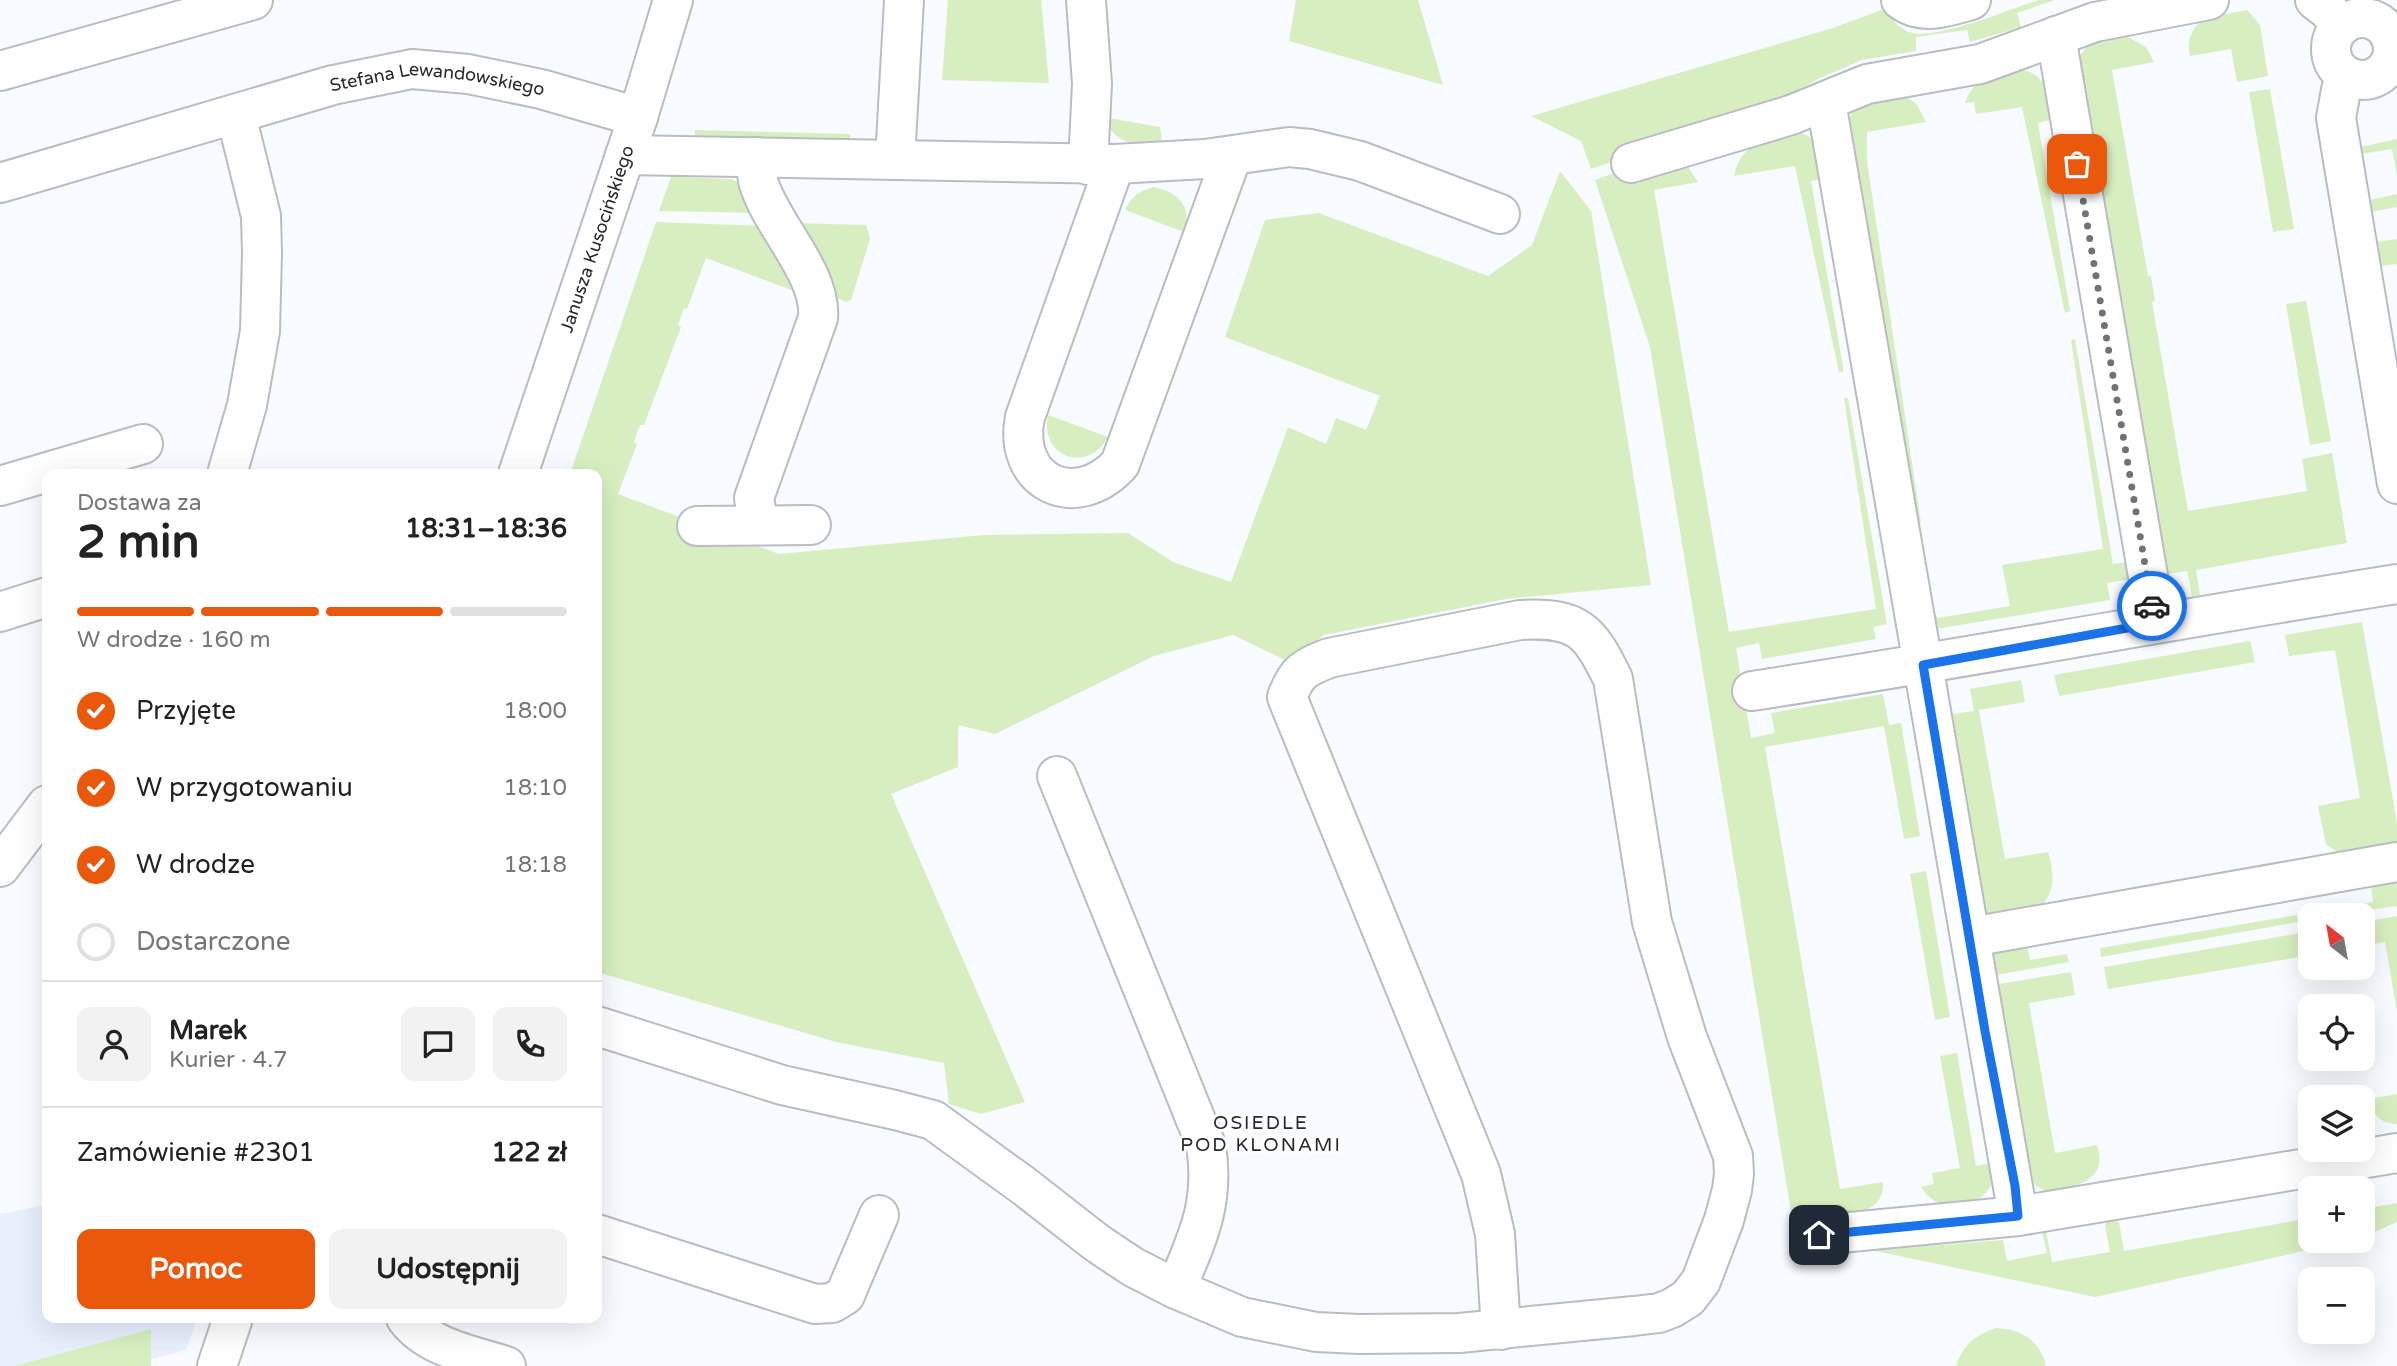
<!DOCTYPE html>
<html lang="pl">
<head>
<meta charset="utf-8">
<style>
	body { margin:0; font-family:"Varela Round",sans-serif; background:#f2f2f2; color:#222; height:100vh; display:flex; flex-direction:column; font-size:26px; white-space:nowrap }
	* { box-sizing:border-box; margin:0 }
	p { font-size:23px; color:#767676 }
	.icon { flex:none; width:38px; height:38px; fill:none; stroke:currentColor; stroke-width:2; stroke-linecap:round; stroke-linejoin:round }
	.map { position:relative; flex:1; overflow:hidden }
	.details { position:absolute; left:42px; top:469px; width:560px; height:854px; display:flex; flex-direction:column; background:#fff; border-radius:14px; box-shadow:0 7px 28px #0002 }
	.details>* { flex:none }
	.needle { width:46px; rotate:329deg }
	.buttons { position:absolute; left:2298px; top:903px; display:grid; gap:14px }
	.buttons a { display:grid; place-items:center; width:77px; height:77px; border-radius:14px; background:#fff; box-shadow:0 7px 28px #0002; font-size:35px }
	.pin { position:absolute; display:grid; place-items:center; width:60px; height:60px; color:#fff; margin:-30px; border-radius:14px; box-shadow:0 4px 10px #0006 }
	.courier { position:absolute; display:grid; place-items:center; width:70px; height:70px; margin:-35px; border:5px solid #1a73e8; border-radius:50%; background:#fff; color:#222; box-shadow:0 2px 9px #0007 }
	.summary em { font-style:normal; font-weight:700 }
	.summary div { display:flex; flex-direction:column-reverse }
	.summary { display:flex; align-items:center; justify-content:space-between; height:119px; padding:0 35px }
	h1 { font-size:46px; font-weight:700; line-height:52px }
	.bar { display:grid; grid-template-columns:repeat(4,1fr); gap:10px 7px; align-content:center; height:84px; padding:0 35px }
	.bar i { height:9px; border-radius:5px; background:#e0e0e0 }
	.bar .on { background:#ea580c }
	.bar p { grid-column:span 4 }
	.line { display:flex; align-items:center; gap:18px; padding:0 35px; border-top:2px solid #e0e0e0 }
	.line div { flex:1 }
	.round { display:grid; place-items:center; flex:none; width:74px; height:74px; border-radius:14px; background:#f2f2f2 }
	ol { padding:0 35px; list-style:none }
	li { display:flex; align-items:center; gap:21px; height:77px }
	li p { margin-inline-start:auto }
	li .icon { padding:7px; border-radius:50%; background:#ea580c; color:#fff; stroke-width:4 }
	li:last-child { color:#767676 }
	li i { width:38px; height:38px; border:4px solid #e0e0e0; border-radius:50% }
	.action { display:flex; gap:14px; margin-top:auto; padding:14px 35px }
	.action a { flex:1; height:80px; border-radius:14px; background:#ea580c; color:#fff; font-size:28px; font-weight:700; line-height:80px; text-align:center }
	.action a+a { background:#f2f2f2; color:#222 }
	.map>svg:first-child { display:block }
</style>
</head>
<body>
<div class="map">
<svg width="2397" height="1366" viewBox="0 0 2397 1366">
	<rect width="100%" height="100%" fill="#f8fbff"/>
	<polygon fill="#e8f0fe" points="47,1205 47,1318 197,1318 186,1350 125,1366 0,1366 0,1214"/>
	<g fill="#d7efc0">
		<polygon points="948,0 1041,0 1049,83 942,80"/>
		<polygon points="1296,0 1418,0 1443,85 1289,41"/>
		<path d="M2039,0h16l-38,13 4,14 -51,15 -3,-12 -51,7v14l-54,9 -42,18 -29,16 -164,55 2,7 -38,13 -10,-28 -50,-25 302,-88 51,-19c8,11 15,20 28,24 24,7 101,-25 127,-33z"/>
		<path d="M2247,10l13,15 8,51 -31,6 -6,-33 -41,7c-4,-15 2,-29 15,-38z"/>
		<polygon points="2121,33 2146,47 2154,62 2112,70 2148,276 2151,276 2155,301 2152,302 2188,511 2307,491 2302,459 2332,453 2347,543 2196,570 2201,601 2193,602 2187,571 2161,575 2078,59 2088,44"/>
		<path d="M2016,69c30,2 32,25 39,50l-17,4 32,188 -5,2 -43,-206 -46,7 -2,-12 -9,1c10,-27 25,-26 51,-34z"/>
		<polygon points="2270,89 2294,229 2273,232 2249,92"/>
		<polygon points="1904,96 1916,103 1926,122 1867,132 1867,161 1921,523 1917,524 1849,120 1857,102"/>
		<path d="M1103,117l57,10 2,15c-31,2 -43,5 -59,-25z"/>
		<polygon points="695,130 850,134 850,144 704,139 695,137"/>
		<path d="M1790,132c31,1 31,21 37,46l-16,3 32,186v5h-4l-44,-206 -61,10c8,-33 28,-34 56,-44z"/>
		<polygon points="2397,139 2397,175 2392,149 2362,154 2360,147"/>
		<path d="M1678,162l10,5 10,15 -44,8 75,442 147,-23 -32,-211h4l39,226 -14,3 3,12 -114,20 -3,-16 -23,5 15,90 24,-5 -4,-20 112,-19 6,31 12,-2 19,113 -16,3 -20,-113 -119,21 75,442 43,-7c1,15 -6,24 -20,29l-52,5 4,34 54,-3 10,3 124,-10 4,21 40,-8 -5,-21 4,-1 6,31 58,-10 -5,-27 4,-5 10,2 5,29 186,-33v23h39l-254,56 -229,-48 -68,6 -148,-908 -55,-167 33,-12z"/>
		<polygon points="1560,171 1591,211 1651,585 1506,599 1324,635 1287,661 1233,635 1154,656 995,734 958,725 958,767 891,794 1025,1102 981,1114 949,1104 944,1063 836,1042 597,972 597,474 570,474 656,222 766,226 799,293 706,258 687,309 684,308 678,325 681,327 644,425 640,425 634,442 637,444 618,494 779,554 984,535 1128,533 1173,562 1231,582 1288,427 1326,444 1336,418 1366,430 1380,396 1225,337 1265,220 1319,213 1488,276 1532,245"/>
		<polygon points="671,177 731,179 742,184 760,213 659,211"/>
		<path d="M1153,187c25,5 39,18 31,45l-59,-22c6,-13 14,-19 28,-23z"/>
		<polygon points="2397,194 2397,207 2371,212 2370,200"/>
		<polygon points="793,223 866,225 870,239 851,300 846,302 828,293"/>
		<polygon points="2397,239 2397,264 2381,266 2377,242"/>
		<polygon points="2306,301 2331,441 2310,445 2286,304"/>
		<polygon points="2075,339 2113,564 2128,562 2131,579 2107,583 2110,600 1936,629 1931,608 1938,618 2010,606 2002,565 2103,549 2071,340"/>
		<path d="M1048,415l60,22c-20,38 -69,20 -60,-22z"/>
		<polygon points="2362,622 2397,823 2397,850 2341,855 2326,844 2318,806 2360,798 2335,650 2289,656 2285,635"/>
		<polygon points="2250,641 2255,662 2059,696 2054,675"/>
		<path d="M2021,680l4,22 -46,8 26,149 43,-7c6,22 8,37 -7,55l-49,13 -10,-6 -35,-199 27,-4 -4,-22z"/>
		<polygon points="1926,871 1950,1017 1935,1020 1910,874"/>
		<polygon points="2397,881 2397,906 2332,915 2331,909 2373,902 2371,886"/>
		<polygon points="2297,915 2298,922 2101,957 2100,948"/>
		<polygon points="2397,916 2397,1012 2385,942 2362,946 2363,922"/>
		<polygon points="2301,933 2306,956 2108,989 2104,967"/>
		<polygon points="2027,944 2030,960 2067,954 2069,962 1991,976 1991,954 1999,949"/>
		<path d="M2071,972l4,23 -46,8 26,150 42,-8c12,37 -23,42 -50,47l-11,-6 -5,-8 -38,-193z"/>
		<path d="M1957,1053l19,113 16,-3c0,8 2,15 -1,22 -9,20 -42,26 -59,14 -5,-3 -8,-8 -11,-12l13,-3 -2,-11 28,-5 -20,-112z"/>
		<path d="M2397,1094v30c-16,0 -25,-10 -29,-25z"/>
		<polygon points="2397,1203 2397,1222 2363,1237 2363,1209"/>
		<path d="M1996,1328c26,1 44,13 50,38h-90c7,-21 19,-31 40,-38z"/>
		<polygon points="151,1329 151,1366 15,1366"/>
	</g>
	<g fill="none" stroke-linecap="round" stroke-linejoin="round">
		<g stroke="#b9bdc3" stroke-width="42">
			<g id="minor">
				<polyline points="1086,0 1092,84 1088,165"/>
				<path d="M1901,0c21,16 46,7 70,0"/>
				<polyline points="2315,0 2328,10 2341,26"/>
				<circle cx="2362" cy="49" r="31"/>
				<polyline points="2056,36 2156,623"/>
				<polyline points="0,71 253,0"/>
				<polyline points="2349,77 2341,90 2336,118 2397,484"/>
				<polyline points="1826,102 2018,1216"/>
				<polyline points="625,155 1115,164 1205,159 1289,147 1310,149 1360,161 1500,214"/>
				<path d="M756,157c1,9 0,19 3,27 13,42 63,90 59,134l-64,180 5,27"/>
				<polyline points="895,160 904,0"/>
				<polyline points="1631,163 1791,115 1867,84 1980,64 2095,22 2209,0"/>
				<path d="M1115,164l-90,253c-13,65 50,96 95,47l112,-308"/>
				<path id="s1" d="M0,183l333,-98 79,-16 56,5 73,15 97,28"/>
				<polyline points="227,474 247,405 260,331 262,253 261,216 236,115"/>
				<path id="s2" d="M518,474l120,-357 35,-117"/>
				<polyline points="0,486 143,444"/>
				<polyline points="697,526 811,525"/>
				<polyline points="0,612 47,597"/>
				<path d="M1752,691c216,-33 430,-73 645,-107"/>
				<path d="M1057,776l149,369c9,58 -8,92 -30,144"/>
				<polyline points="0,867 47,805"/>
				<polyline points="1971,937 2397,862"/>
				<path d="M597,1026l185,59 113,25 38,10 91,66 73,57 36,24 43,22 66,28 74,15 43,2 100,-1 175,-17 25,-3 13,-5 16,-10 13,-17 23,-61 8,-30 2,-16 -1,-18 -46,-119 -35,-115 -39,-243c-24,-50 -36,-62 -93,-59l-191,38c-25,10 -32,13 -42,39l194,477 14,60 6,96"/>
				<polyline points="597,1234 815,1304 832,1303 845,1295 879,1215"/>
				<polyline points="1819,1235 2018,1216 2397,1153"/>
				<path d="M406,1318c22,30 66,37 100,48"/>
				<polyline points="217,1366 233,1318"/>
			</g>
		</g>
		<use href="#minor" stroke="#fff" stroke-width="38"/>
	</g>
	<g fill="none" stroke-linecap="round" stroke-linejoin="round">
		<polyline stroke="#707275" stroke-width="7" stroke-dasharray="0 12.6" points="2077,164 2152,606"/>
		<polyline stroke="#1a73e8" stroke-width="9" points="1819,1235 2018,1216 2015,1186 1985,1031 1923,665 2155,623 2152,606"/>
	</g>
	<g text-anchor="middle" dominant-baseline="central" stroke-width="6" stroke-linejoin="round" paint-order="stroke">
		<g font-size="18" fill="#27292b" stroke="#fff">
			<text stroke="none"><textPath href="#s1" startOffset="453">Stefana Lewandowskiego</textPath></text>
			<text stroke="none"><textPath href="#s2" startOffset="248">Janusza Kusocińskiego</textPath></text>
		</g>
		<g font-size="19" letter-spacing="2" fill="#27292b" stroke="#fff">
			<text x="1261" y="1123">OSIEDLE<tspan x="1261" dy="22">POD KLONAMI</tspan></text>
		</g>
	</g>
</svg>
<div class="buttons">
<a><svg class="needle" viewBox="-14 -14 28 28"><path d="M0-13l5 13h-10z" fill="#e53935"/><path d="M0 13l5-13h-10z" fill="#767676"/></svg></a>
<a><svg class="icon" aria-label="locate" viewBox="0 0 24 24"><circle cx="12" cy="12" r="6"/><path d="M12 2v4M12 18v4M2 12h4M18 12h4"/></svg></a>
<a><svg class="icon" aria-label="layers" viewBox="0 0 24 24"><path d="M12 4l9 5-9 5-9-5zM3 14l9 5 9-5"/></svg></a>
<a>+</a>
<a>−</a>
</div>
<div class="pin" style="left:2077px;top:164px;background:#ea580c"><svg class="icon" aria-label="bag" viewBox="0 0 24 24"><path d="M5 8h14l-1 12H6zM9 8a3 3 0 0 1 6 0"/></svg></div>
<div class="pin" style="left:1819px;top:1235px;background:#1f2937"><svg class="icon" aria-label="home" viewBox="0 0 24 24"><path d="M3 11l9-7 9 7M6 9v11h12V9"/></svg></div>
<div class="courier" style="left:2152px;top:606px"><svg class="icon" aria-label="car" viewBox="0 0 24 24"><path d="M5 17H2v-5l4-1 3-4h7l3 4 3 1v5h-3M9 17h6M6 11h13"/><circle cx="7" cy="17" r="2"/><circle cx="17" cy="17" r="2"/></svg></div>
<section class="details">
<div class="summary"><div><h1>2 min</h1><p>Dostawa za</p></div><em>18:31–18:36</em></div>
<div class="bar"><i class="on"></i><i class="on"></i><i class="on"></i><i></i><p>W drodze · 160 m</p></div>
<ol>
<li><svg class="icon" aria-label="check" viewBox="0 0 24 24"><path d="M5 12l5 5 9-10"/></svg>Przyjęte<p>18:00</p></li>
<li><svg class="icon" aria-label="check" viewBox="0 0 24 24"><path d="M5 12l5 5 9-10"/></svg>W przygotowaniu<p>18:10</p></li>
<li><svg class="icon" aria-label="check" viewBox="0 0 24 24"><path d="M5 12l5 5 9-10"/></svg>W drodze<p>18:18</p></li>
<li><i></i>Dostarczone</li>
</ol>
<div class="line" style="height:126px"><a class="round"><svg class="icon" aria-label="person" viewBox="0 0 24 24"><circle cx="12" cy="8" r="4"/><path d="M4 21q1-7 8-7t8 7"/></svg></a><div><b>Marek</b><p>Kurier · 4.7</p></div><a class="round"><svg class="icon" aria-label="chat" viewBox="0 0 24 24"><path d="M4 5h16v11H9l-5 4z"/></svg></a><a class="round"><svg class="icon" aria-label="phone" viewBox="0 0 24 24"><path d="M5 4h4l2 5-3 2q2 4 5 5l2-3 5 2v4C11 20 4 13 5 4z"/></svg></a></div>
<div class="line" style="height:91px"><div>Zamówienie #2301</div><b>122 zł</b></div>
<div class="action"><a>Pomoc</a><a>Udostępnij</a></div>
</section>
</div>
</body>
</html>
